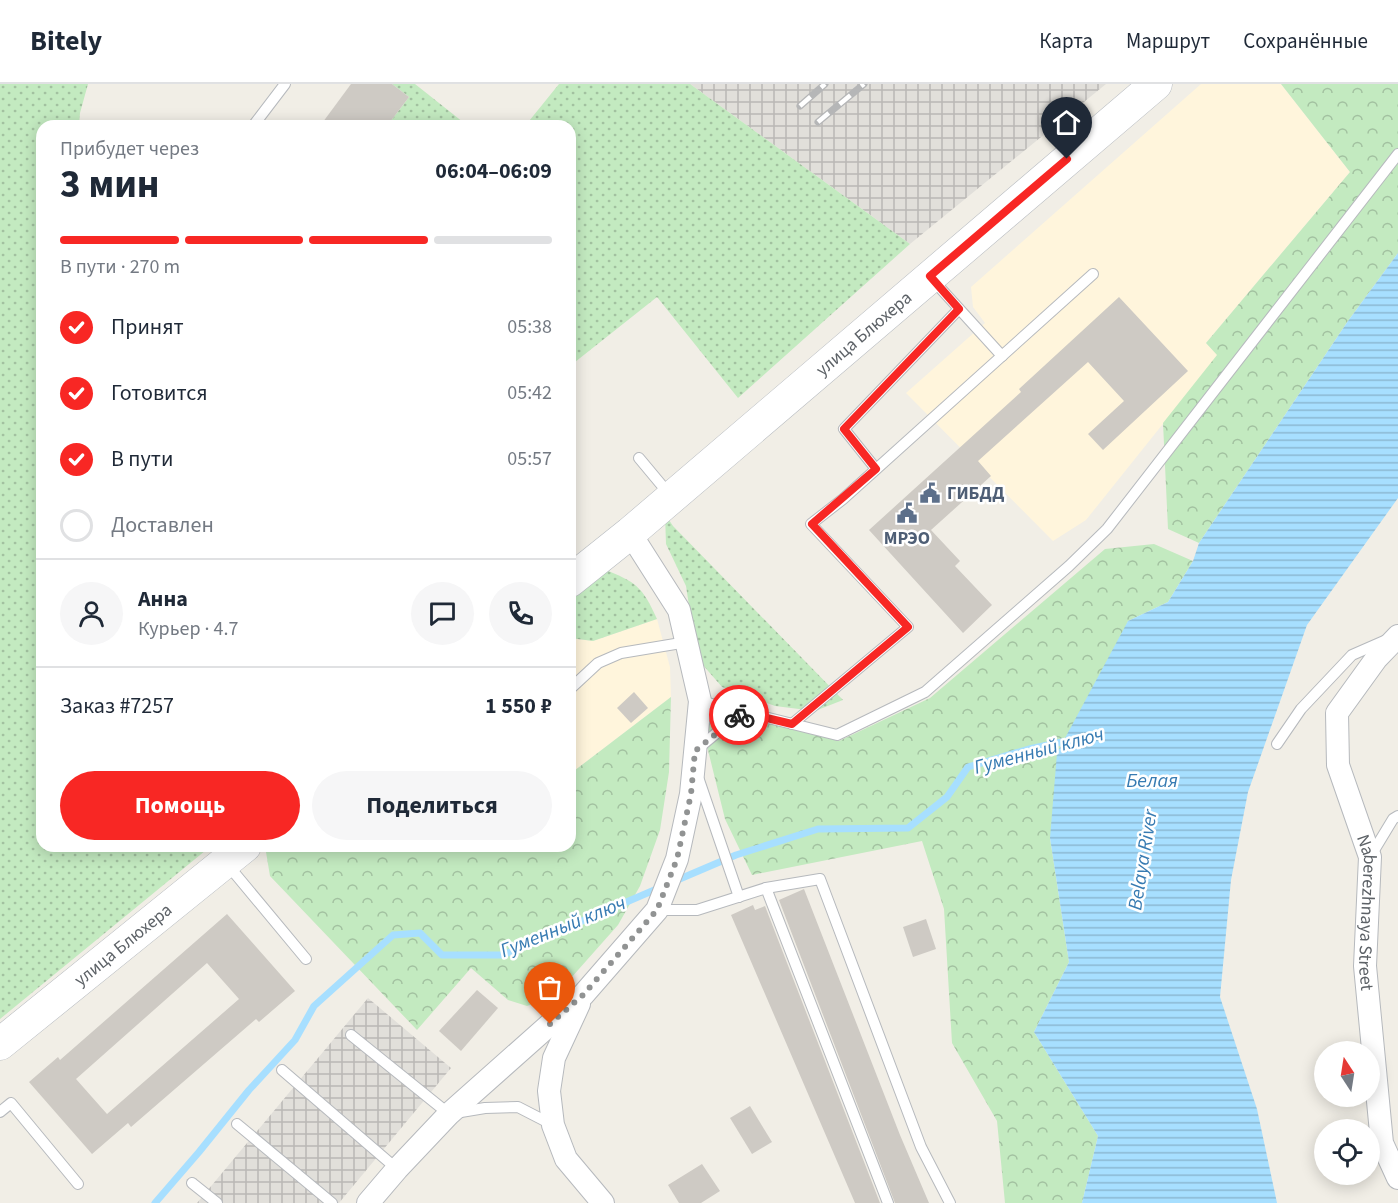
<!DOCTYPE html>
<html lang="ru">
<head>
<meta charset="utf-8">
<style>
	body { margin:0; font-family:"Source Sans 3",sans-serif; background:#f6f6f7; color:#1f2937; height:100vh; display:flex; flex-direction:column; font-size:22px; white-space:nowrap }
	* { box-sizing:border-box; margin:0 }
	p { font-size:20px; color:#747a83 }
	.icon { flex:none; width:33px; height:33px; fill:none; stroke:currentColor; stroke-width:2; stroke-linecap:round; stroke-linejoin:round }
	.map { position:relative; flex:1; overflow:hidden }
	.sheet { position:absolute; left:36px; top:36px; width:540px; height:732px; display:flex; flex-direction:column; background:#fff; border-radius:18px; box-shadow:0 3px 15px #0003 }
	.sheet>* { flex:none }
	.needle { width:39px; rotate:348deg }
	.fabs { position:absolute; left:1314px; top:957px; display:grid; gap:12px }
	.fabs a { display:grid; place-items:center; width:66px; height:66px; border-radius:50%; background:#fff; box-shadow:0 3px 15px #0003; font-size:30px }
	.pin { position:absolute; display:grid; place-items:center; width:51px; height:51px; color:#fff; margin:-62px -26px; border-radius:50% 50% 50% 0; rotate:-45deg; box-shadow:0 0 6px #0007 }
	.pin .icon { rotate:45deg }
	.courier { position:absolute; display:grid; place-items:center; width:60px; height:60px; margin:-30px; border:4px solid #f82724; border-radius:50%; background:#fff; color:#222; box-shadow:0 2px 8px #0007 }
	.overview em { font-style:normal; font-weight:700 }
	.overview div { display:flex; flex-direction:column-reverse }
	.overview { display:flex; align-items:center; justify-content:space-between; height:102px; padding:0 24px }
	h1 { font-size:39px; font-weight:700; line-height:45px }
	.bar { display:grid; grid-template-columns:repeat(4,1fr); gap:9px 6px; align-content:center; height:72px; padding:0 24px }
	.bar i { height:8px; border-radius:4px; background:#e0e1e3 }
	.bar .current { background:#f82724 }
	.bar p { grid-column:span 4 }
	.line { display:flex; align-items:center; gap:15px; padding:0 24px; border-top:2px solid #e0e1e3 }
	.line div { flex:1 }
	.round { display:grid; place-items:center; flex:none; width:63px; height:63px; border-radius:32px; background:#f6f6f7 }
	ol { padding:0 24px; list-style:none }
	li { display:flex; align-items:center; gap:18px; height:66px }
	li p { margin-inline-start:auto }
	li .icon { padding:6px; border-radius:50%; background:#f82724; color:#fff; stroke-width:4 }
	li:last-child { color:#747a83 }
	li i { width:33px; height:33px; border:3px solid #e0e1e3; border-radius:50% }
	.cta { display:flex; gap:12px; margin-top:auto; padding:12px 24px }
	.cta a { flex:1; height:69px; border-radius:36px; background:#f82724; color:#fff; font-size:24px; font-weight:700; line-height:69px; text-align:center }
	.cta a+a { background:#f6f6f7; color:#1f2937 }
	header { display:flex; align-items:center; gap:36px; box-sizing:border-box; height:84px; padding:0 30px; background:#fff; border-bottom:2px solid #e0e1e3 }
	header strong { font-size:28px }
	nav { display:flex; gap:33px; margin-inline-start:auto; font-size:21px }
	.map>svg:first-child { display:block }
</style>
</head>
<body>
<header>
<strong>Bitely</strong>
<nav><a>Карта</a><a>Маршрут</a><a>Сохранённые</a></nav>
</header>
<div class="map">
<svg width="1398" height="1119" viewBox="0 0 1398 1119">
	<defs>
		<pattern id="industrial-grid" width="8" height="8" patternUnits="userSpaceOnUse" patternTransform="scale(1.5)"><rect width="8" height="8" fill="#e1dfda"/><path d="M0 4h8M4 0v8" fill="none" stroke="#bab8b5"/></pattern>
		<pattern id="grass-dots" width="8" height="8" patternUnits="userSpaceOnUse" patternTransform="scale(1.5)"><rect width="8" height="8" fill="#c3eac0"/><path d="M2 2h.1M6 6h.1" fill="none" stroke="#a2c1a0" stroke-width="1.8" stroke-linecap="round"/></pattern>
		<pattern id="forest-crowns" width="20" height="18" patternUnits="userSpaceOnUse" patternTransform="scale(1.5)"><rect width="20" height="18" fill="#c3eac0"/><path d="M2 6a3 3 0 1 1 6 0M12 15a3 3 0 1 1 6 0" fill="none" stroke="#a2c1a0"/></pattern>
		<pattern id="water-rules" width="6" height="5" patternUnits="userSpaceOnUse" patternTransform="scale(1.5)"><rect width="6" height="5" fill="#a7dfff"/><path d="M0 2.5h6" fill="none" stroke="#8bb8d2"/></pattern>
	</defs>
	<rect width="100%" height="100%" fill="#f1eee6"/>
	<g fill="#fff5dc">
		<polygon points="1201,0 1281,0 1350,88 1206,259 1218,271 1086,436 1053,457 906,309 985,239 973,223 971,203"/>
		<polygon points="657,535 670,583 671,613 570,690 570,554 593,557"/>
	</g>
	<g fill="url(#industrial-grid)">
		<polygon points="690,0 1106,0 910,160"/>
		<polygon points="368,914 451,984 339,1119 197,1119"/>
	</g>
	<g fill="url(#grass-dots)">
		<polygon points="0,0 88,0 80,29 79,42 42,42 42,762 211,762 0,935"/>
		<polygon points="392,0 415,0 468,42 387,42 409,13"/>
		<polygon points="559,0 690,0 910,160 738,314 657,213 570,282 570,42 525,42"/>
		<polygon points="665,430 673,442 843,616 815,627 775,622 722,603 702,580 694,554 686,502 666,460"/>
		<path d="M603,485c33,13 39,17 54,50l-64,22 -23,-3v-42z"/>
	</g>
	<g fill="url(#forest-crowns)">
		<polygon points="1281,0 1398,0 1398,169 1348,237 1199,459 1168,445 1163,339 1217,271 1206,259 1350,88"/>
		<polygon points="1154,460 1193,477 1168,518 1128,537 1050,754 1069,878 1034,948 1098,1052 1082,1119 1005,1119 997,1037 952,959 944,825 922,757 752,791 725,735 704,650 712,628 728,628 839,657 930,614 1105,465"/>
		<polygon points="671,613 669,688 660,746 640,802 618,841 555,912 527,922 508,916 471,884 417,946 270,792 265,762 570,762 570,690"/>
	</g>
	<polygon fill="url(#water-rules)" points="1398,169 1398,414 1307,541 1248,708 1231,796 1220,913 1257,1025 1277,1119 1082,1119 1098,1052 1034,948 1069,878 1050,754 1057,669 1128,537 1168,518 1193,477 1199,459 1348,237"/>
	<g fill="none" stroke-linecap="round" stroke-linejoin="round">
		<g stroke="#a7dfff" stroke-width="7">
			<polyline points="675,797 736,771 818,745 908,744 947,713 968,683 1029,665 1071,656"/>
			<polyline points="155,1119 199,1068 249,1006 295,956 314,922 393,851 420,849 442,871 503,871 659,804"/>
		</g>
	</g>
	<g fill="#cecac4" fill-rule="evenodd">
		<polygon points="351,0 392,0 409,13 387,42 320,42"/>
		<polygon points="1119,213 1188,287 1103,366 1088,350 1124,317 1088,278 978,377 991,392 931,446 960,477 955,482 992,521 963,549 869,446 1021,308 1019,305"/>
		<polygon points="634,608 648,624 631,639 617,624"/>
		<polygon points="804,805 900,1051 929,1119 895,1119 779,816"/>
		<polygon points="753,821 755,826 765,822 880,1119 855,1119 731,831"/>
		<path d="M227,830l68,77 -36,31 -3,-3 -125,108 -3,-4 -36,31 -63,-72 29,-25 2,3zM207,879l32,36 -132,115 -31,-35z"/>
		<polygon points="926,835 936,865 913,873 903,843"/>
		<polygon points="477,906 498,924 461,967 439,947"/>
		<polygon points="750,1022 772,1058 752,1070 730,1034"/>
		<polygon points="702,1080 720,1107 701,1119 679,1119 668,1101"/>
	</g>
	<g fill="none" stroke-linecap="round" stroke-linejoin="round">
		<g stroke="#b6b9bd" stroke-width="12">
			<g id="lane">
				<polyline points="253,42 285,0"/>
				<polyline points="932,195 1002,272"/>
				<polyline points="639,374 669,410"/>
				<polyline points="876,385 844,345 959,225"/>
				<polyline points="570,605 598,579 621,569 687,558"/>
				<polyline points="700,617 837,651 925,608 1069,482 1107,445 1398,70"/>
				<polyline points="792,640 908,543 811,440 843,415 1093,190"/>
				<polyline points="1277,660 1301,625 1352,571 1384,557"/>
				<polyline points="696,666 742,628"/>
				<polyline points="699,696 739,813"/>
				<polyline points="1370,773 1393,735 1398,732"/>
				<polyline points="227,780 306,875"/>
				<polyline points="766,804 820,795 921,1063 950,1119"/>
				<polyline points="657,826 697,826 766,804 888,1119"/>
				<polyline points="351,951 449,1030 485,1024 518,1023 553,1041"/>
				<polyline points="282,986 397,1085"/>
				<polyline points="0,1028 11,1019 78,1100"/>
				<polyline points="237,1040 332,1119"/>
				<polyline points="192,1099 217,1119"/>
			</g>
		</g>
		<g stroke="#b6b9bd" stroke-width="24">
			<g id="street">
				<path id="s1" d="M1398,552l-22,23 -39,54 1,52 32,92 -5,109 17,177 16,35"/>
				<polyline points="579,920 554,974 549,1007 553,1041 566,1075 603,1119"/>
				<polyline points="368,1119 397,1085 449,1030 583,911 657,826 677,775 691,710 700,617 679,526 630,449"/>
			</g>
		</g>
		<g stroke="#b7bbc0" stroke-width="33">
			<g id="secondary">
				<path id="s2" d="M570,497l60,-48 526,-449"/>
				<path id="s3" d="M0,960l245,-198"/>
			</g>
		</g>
		<use href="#lane" stroke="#fff" stroke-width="10"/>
		<use href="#street" stroke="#fff" stroke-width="22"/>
		<use href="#secondary" stroke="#fff" stroke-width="32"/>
		<g stroke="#b5b6b7" stroke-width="7">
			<g id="rail">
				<polyline points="800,22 825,0"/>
				<polyline points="818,38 864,0"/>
			</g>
		</g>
		<use href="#rail" stroke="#fff" stroke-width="4.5" stroke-dasharray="14" stroke-linecap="butt"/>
	</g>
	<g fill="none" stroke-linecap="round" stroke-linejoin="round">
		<polyline stroke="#919393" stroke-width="6" stroke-dasharray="0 10.8" points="550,940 583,911 657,826 677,775 691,710 695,667 739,631"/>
		<polyline stroke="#f82724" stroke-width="8" points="739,631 742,628 792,640 908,543 812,440 876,385 844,345 959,225 930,192 1067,75"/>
	</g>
	<defs>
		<g id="civic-bare" transform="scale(1.62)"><path d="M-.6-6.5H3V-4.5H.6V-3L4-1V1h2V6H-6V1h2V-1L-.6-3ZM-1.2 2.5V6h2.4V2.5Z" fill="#5c6f8a" stroke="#fff" stroke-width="2.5" paint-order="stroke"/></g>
	</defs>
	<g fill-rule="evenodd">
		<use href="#civic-bare" x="930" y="409"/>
		<use href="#civic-bare" x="907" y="429"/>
	</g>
	<g text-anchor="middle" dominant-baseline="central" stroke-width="5" stroke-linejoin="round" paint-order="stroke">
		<g font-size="18" fill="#5d6267" stroke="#fff">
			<text stroke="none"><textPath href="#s2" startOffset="384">улица Блюхера</textPath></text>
			<text stroke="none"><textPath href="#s1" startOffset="303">Naberezhnaya Street</textPath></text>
			<text stroke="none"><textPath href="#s3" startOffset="158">улица Блюхера</textPath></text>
		</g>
		<g font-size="18" font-weight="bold" fill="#4e5e75" stroke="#fff" text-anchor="start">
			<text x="947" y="409">ГИБДД</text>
			<text x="907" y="454" text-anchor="middle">МРЭО</text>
		</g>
		<g font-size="20" font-style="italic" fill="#377bb2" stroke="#fff">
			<text transform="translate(1039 667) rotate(-15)">Гуменный ключ</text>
			<text x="1152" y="697">Белая</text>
			<text transform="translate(1143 776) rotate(-81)">Belaya River</text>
			<text transform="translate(563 843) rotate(-22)">Гуменный ключ</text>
		</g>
	</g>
</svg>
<div class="fabs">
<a><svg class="needle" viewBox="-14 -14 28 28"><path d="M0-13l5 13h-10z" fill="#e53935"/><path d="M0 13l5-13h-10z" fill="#747a83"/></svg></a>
<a><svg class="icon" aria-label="locate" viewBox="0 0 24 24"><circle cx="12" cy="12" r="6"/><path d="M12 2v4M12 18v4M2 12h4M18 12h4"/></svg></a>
</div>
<div class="pin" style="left:550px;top:940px;background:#ea580c"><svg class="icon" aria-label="bag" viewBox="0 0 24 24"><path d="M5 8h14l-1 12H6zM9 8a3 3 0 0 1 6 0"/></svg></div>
<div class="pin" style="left:1067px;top:75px;background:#1f2937"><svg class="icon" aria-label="home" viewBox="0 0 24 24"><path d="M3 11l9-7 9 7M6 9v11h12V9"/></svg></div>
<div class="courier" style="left:739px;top:631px"><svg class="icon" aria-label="bike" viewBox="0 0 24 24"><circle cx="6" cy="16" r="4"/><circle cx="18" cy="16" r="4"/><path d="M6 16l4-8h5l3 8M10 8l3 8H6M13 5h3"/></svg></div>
<section class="sheet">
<div class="overview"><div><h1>3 мин</h1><p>Прибудет через</p></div><em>06:04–06:09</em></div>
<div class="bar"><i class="current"></i><i class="current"></i><i class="current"></i><i></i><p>В пути · 270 m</p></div>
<ol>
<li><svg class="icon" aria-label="check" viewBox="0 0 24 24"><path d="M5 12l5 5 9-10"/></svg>Принят<p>05:38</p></li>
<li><svg class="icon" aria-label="check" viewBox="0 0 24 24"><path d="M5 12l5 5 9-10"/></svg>Готовится<p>05:42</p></li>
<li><svg class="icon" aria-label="check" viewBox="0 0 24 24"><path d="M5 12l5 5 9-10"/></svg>В пути<p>05:57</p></li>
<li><i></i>Доставлен</li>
</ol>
<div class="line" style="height:108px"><a class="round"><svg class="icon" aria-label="person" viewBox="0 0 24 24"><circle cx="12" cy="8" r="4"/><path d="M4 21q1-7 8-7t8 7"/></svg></a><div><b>Анна</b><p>Курьер · 4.7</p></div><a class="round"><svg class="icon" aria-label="chat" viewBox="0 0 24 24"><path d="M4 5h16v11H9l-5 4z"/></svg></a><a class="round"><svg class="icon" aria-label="phone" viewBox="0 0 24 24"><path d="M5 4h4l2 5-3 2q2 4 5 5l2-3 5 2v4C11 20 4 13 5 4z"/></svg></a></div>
<div class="line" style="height:78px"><div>Заказ #7257</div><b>1 550 ₽</b></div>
<div class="cta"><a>Помощь</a><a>Поделиться</a></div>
</section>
</div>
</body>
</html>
